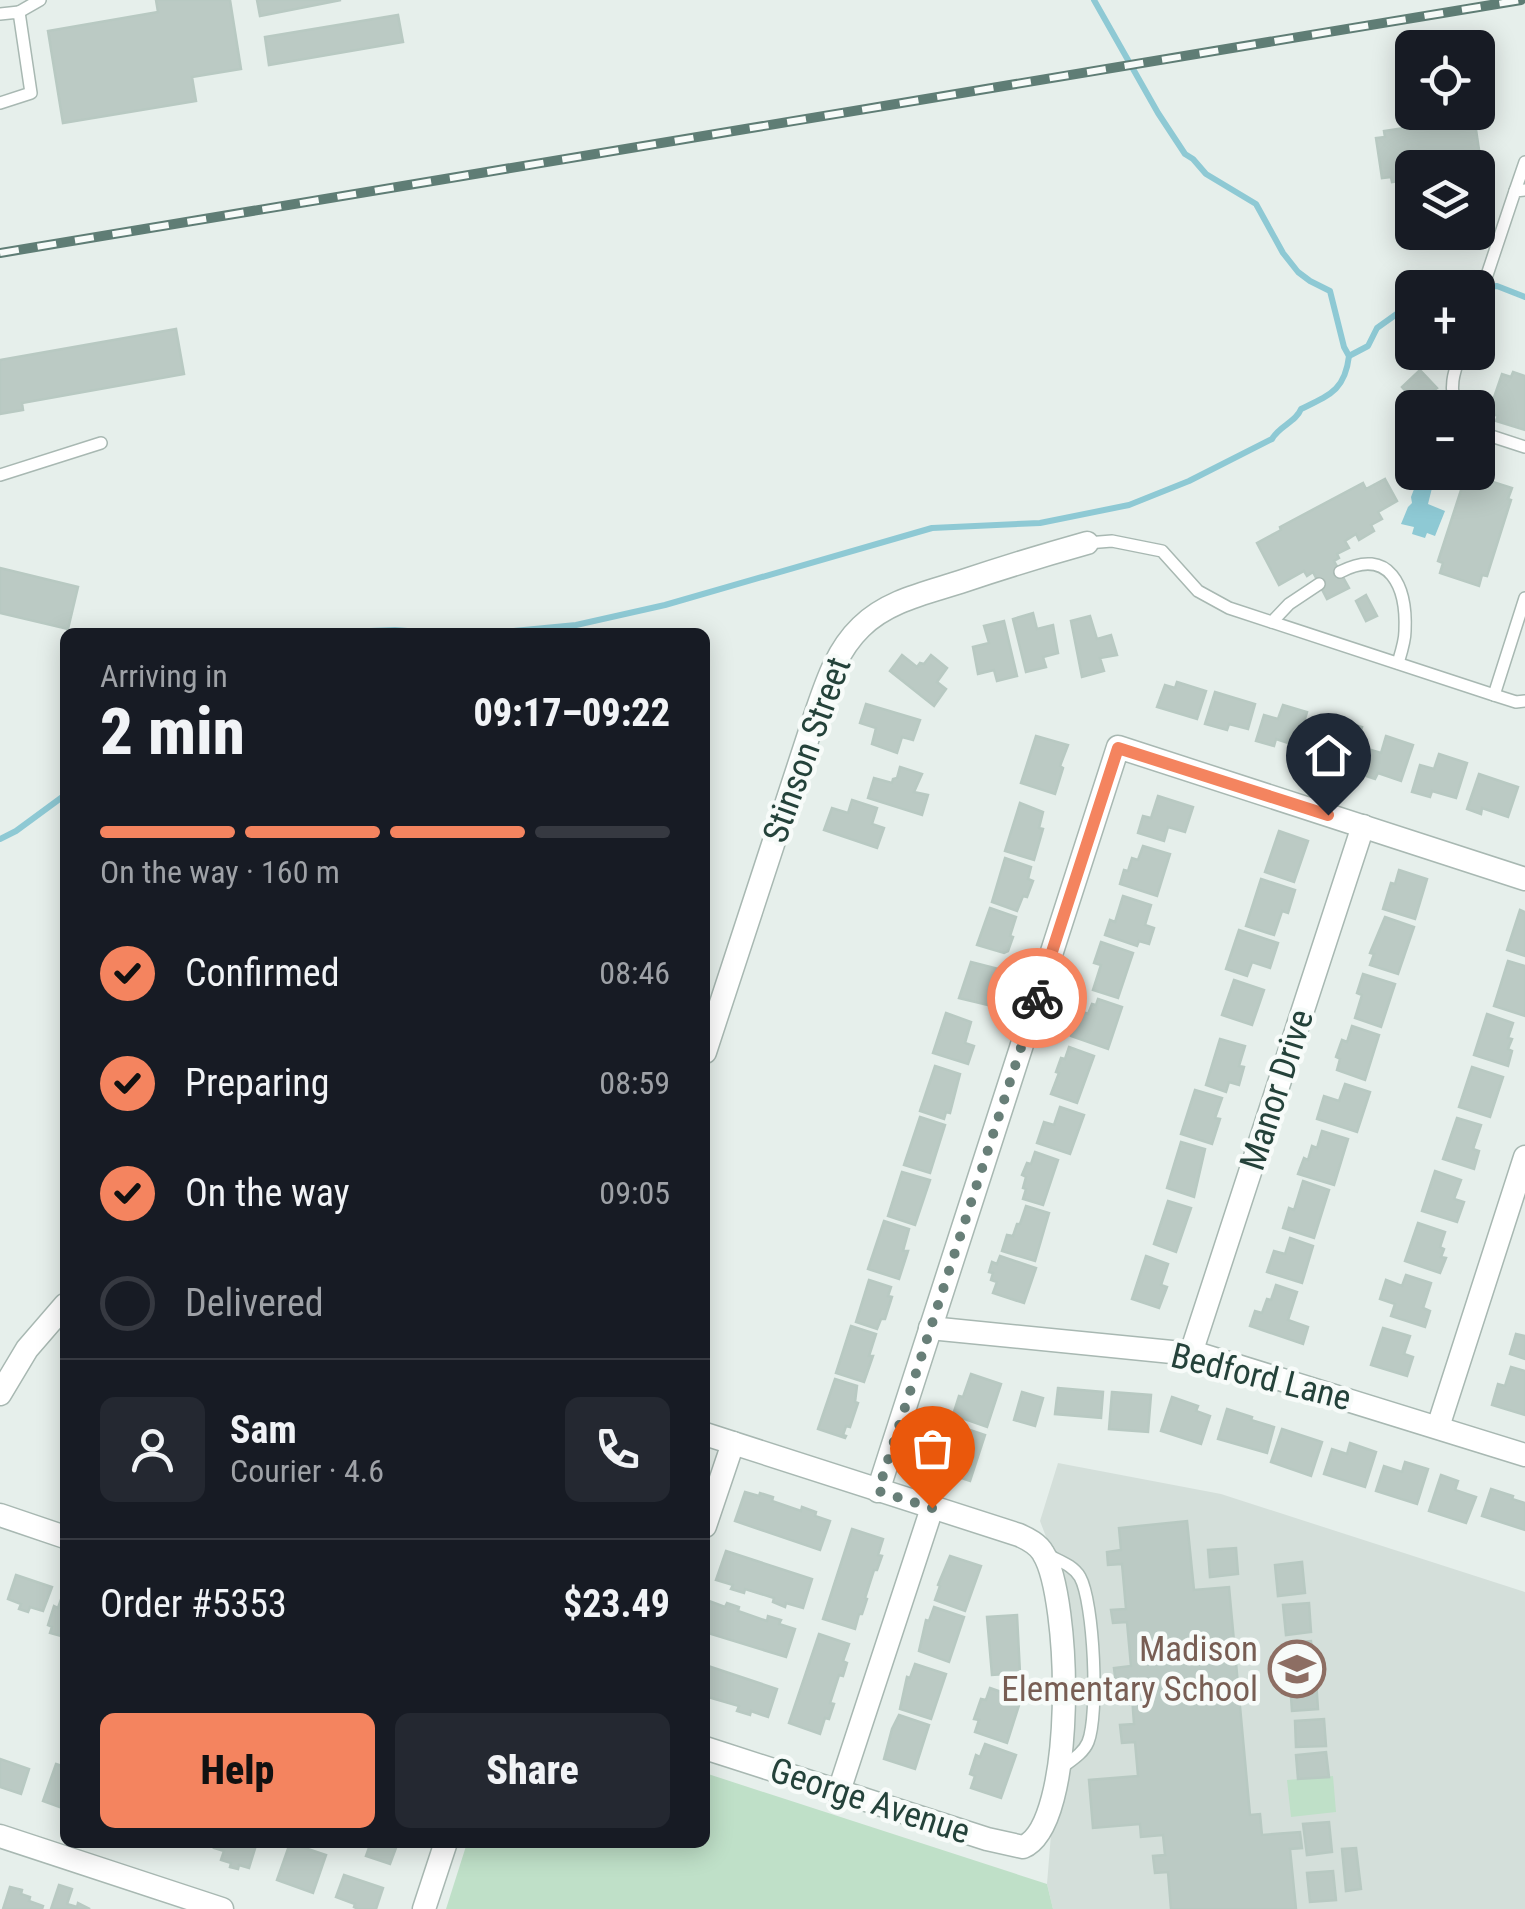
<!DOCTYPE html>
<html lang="en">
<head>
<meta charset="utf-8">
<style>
	body { margin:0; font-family:"Roboto Condensed",sans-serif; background:#242831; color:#f1f3f6; height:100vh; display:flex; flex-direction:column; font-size:38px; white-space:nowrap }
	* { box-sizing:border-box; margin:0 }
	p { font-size:32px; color:#9ea1a6 }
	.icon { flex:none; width:55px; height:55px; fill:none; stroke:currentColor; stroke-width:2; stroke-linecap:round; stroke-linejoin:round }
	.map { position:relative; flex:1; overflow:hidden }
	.sheet { position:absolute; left:60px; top:628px; width:650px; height:1220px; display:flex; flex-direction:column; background:#171b24; border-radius:15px; box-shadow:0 5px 25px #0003 }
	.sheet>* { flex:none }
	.controls { position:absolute; left:1395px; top:30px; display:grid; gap:20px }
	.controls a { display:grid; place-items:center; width:100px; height:100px; border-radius:15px; background:#171b24; box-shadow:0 5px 25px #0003; font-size:50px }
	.pin { position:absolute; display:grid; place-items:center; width:85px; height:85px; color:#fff; margin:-102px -42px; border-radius:50% 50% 50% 0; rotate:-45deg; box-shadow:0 0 10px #0007 }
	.pin .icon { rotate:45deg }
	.courier { position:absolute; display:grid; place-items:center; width:100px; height:100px; margin:-50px; border:8px solid #f4845f; border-radius:50%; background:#fff; color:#222; box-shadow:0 2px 12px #0007 }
	.headline em { font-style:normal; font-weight:800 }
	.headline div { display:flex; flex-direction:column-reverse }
	.headline { display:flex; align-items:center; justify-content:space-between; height:170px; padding:0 40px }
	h1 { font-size:65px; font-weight:800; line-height:75px }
	.bar { display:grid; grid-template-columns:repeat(4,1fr); gap:15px 10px; align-content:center; height:120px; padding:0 40px }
	.bar i { height:12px; border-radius:8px; background:#363941 }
	.bar .on { background:#f4845f }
	.bar p { grid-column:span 4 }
	.line { display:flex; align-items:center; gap:25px; padding:0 40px; border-top:2px solid #363941 }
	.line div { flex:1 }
	.round { display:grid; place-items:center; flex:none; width:105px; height:105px; border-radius:15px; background:#242831 }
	ol { padding:0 40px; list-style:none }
	li { display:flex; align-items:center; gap:30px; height:110px }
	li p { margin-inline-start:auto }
	li .icon { padding:10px; border-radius:50%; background:#f4845f; color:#111; stroke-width:4 }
	li:last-child { color:#9ea1a6 }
	li i { width:55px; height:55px; border:5px solid #363941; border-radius:50% }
	.primary-button { display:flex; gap:20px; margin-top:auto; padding:20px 40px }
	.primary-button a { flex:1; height:115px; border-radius:15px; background:#f4845f; color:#111; font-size:40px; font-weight:800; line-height:115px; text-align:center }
	.primary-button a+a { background:#242831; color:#f1f3f6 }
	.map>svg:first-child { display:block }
</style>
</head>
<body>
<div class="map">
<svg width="1525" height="1909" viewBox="0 0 1525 1909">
	<rect width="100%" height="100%" fill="#e6efeb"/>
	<polygon fill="#d4dfda" points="1058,1463 1221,1494 1525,1592 1525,1909 1053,1909 1047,1884 1052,1822 1059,1571 1040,1521"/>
	<g fill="#bfe0c8">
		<polygon points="705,1773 1047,1884 1053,1909 446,1909 467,1843 705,1842"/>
		<polygon points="1333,1776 1336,1812 1291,1817 1287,1780"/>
	</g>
	<polygon fill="#8ec9d4" points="1427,480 1432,488 1428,504 1445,511 1435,536 1427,533 1425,538 1412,534 1414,527 1401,524 1408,507 1412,503 1411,497 1416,484"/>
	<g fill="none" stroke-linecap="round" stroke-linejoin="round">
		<g stroke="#8ec9d4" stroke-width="6">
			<polyline points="1094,0 1158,113 1185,154 1193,159 1206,174 1256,204 1283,253 1298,272 1310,281 1330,291 1344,347 1349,356"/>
			<polyline points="1467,288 1497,286 1525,297"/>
			<polyline points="1349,356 1368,346 1377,328 1412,303"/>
			<polyline points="344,632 395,630 420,632"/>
			<path d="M503,632l73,-7 89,-20 267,-77 108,-5 89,-18 60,-24 83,-42c7,-13 24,-17 29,-30 29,-14 44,-19 48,-53"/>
			<polyline points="0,839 16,831 65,795"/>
		</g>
	</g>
	<g fill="#bbcac4" stroke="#b8c9c2" stroke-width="2.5">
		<polygon points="156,0 230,0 241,69 192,77 196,101 63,123 48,31 158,12"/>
		<polygon points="257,0 341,0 260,16"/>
		<polygon points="398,15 403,42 269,65 265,37"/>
		<polygon points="1464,119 1465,125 1475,123 1481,163 1471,165 1472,168 1412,168 1412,179 1392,182 1391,177 1382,178 1376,138 1385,137 1384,131"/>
		<polygon points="176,329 184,374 22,403 23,410 0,414 0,360"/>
		<polygon points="1420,370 1437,388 1433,391 1438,396 1427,408 1421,408 1402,387"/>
		<polygon points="1513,372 1525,376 1525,430 1496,421 1498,416 1489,412 1502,374 1511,377"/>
		<polygon points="1471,475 1512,488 1508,499 1511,500 1487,576 1482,575 1479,586 1440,573 1443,563 1438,561 1463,484 1468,486"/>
		<polygon points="1385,479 1397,501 1378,512 1382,519 1371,525 1374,531 1359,540 1356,534 1345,541 1349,548 1337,554 1339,558 1334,561 1349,588 1327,599 1313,572 1307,576 1304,571 1279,585 1257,543 1281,530 1280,527 1363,483 1366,489"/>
		<polygon points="0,568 78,587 68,629 0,613"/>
		<polygon points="1366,595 1377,616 1366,621 1356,601"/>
		<polygon points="1033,613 1037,629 1053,625 1058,653 1043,657 1046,667 1026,672 1013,619"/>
		<polygon points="1090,616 1097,639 1111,635 1117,655 1100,658 1104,671 1082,677 1071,621"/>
		<polygon points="1004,621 1017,676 997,681 994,670 978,674 973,647 989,643 984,626"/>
		<polygon points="902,655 917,667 920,663 924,664 931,655 947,668 937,682 946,689 934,706 890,671"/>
		<polygon points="1177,682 1206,691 1197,719 1157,707 1165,685 1175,688"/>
		<polygon points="1215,692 1255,704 1248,729 1229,724 1227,730 1205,724"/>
		<polygon points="866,704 920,720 913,740 902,737 897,753 872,744 876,728 860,723"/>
		<polygon points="1283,705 1307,712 1297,746 1276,739 1274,746 1256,741 1264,715 1278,719"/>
		<polygon points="1337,720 1362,727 1350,763 1328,756 1325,763 1310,758 1317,734 1331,739"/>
		<polygon points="1036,736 1068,745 1060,766 1063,768 1055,794 1021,783"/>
		<polygon points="1386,736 1413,745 1401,781 1378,773 1375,779 1360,774 1368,749 1381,753"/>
		<polygon points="1439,754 1467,763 1456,798 1432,791 1430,797 1412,792 1420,765 1434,769"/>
		<polygon points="900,767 922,774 914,792 928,795 922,815 868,798 874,778 892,783 893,779 897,778"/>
		<polygon points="1479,774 1518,787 1508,817 1482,808 1481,814 1467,809"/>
		<polygon points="1158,796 1193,807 1185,832 1168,827 1164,841 1138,833 1143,816 1151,818"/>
		<polygon points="852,800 877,808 872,824 884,828 877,848 824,830 832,808 848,813"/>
		<polygon points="1020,803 1043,812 1039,828 1043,829 1034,860 1005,851"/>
		<polygon points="1279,831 1308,841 1294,882 1265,872"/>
		<polygon points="1143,846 1170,854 1157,896 1120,884 1124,870 1128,871 1132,858 1138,860"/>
		<polygon points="1005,858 1031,867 1028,879 1033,881 1027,897 1023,896 1017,911 992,902"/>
		<polygon points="1399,870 1427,879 1415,919 1383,909 1391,883 1395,884"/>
		<polygon points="1261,879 1295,890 1288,913 1282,911 1274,935 1246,926"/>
		<polygon points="1123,896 1151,905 1145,925 1154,928 1149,944 1139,941 1137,946 1105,935 1110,920 1115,922"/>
		<polygon points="990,908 1016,917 1010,936 1013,937 1008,951 1004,953 977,945"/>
		<polygon points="1520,910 1525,912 1525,956 1507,950"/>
		<polygon points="1385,917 1414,927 1398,974 1370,965 1374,954 1370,953"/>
		<polygon points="1239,930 1278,943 1270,968 1252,962 1247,976 1226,969"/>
		<polygon points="1101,942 1133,953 1118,998 1093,990 1101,965 1094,963"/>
		<polygon points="1508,961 1525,966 1525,1016 1494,1006"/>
		<polygon points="971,962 999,969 992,988 996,988 988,1005 959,998"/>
		<polygon points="1363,974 1395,984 1381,1027 1355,1018 1362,995 1357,993"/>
		<polygon points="1234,980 1264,990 1252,1025 1222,1015"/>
		<polygon points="1098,999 1122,1007 1108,1049 1071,1036 1075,1023 1079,1025 1083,1012 1088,1014 1092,1004 1096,1005"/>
		<polygon points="946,1013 971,1022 965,1043 974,1046 968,1064 933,1053"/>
		<polygon points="1487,1014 1513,1023 1508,1038 1512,1039 1508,1049 1512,1051 1508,1066 1474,1055"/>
		<polygon points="1352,1026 1379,1035 1365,1080 1337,1070 1340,1059 1336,1057 1342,1040 1347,1042"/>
		<polygon points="1220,1039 1245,1046 1239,1066 1244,1067 1239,1085 1229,1082 1226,1092 1206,1085"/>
		<polygon points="1069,1047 1094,1056 1077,1103 1051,1094 1059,1073 1056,1072 1061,1058 1065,1059"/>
		<polygon points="935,1066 960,1074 950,1113 946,1112 944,1119 920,1111"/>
		<polygon points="1472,1067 1503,1077 1490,1117 1459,1107"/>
		<polygon points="1345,1084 1370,1092 1357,1132 1317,1119 1324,1096 1339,1101"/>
		<polygon points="1195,1090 1222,1098 1215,1118 1220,1119 1212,1144 1181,1134"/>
		<polygon points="1060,1107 1084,1115 1070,1154 1037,1143 1044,1122 1054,1125"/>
		<polygon points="920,1117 945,1125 930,1173 904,1165"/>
		<polygon points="1457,1118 1481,1125 1473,1149 1479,1151 1474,1169 1443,1159"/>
		<polygon points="1322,1131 1348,1139 1334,1185 1298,1174 1304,1158 1308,1160 1312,1146 1317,1148"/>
		<polygon points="1181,1142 1205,1149 1194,1197 1167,1188"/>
		<polygon points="1035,1152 1058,1160 1043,1205 1023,1199 1026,1189 1023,1188 1026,1177 1022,1175 1027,1163 1031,1164"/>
		<polygon points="1435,1171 1461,1180 1454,1199 1464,1202 1457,1222 1422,1211"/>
		<polygon points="902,1172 930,1180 915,1225 888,1216"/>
		<polygon points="1303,1181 1329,1190 1314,1238 1283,1228 1289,1208 1294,1210"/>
		<polygon points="1168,1201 1191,1208 1176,1252 1154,1244"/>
		<polygon points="1026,1206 1049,1213 1035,1261 1002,1251 1007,1235 1013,1236 1017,1224 1020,1224"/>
		<polygon points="884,1221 909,1229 903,1251 908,1251 899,1279 868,1269"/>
		<polygon points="1418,1223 1445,1232 1440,1247 1444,1249 1441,1257 1446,1258 1440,1273 1405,1261"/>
		<polygon points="1290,1238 1313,1246 1302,1283 1267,1272 1274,1251 1285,1254"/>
		<polygon points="1000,1256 1036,1268 1024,1303 993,1293 997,1282 991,1280 993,1273 989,1272 992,1262 997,1264"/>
		<polygon points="1146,1256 1168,1264 1161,1285 1167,1287 1159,1308 1132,1299"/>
		<polygon points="1406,1275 1431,1283 1423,1308 1430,1311 1425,1327 1391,1316 1395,1304 1380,1299 1386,1280 1402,1286"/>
		<polygon points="869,1280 891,1287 888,1296 892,1297 885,1319 881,1319 877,1329 856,1322"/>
		<polygon points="1276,1285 1297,1292 1288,1320 1308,1327 1303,1344 1250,1326 1255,1311 1262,1313 1267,1299 1271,1300"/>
		<polygon points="851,1326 876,1334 869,1356 873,1356 864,1382 836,1373"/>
		<polygon points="1383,1328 1410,1336 1404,1354 1413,1357 1407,1376 1371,1365"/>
		<polygon points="1516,1334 1525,1336 1525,1359 1510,1354"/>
		<polygon points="1511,1367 1525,1371 1525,1415 1492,1405 1498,1384 1505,1386"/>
		<polygon points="971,1374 1001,1384 987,1427 953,1415 959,1396 963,1397"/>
		<polygon points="835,1379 857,1386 855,1402 858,1403 850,1427 846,1426 843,1435 846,1436 845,1438 818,1429"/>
		<polygon points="1058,1388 1103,1392 1101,1418 1055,1414"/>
		<polygon points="1022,1392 1043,1398 1035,1426 1014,1420"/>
		<polygon points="1112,1392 1151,1395 1148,1432 1109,1429"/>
		<polygon points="1172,1397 1198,1406 1196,1411 1210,1416 1201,1444 1161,1431"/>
		<polygon points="1227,1409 1252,1417 1251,1420 1274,1427 1267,1453 1218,1439"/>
		<polygon points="958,1426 985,1435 970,1481 937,1470 944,1448 950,1450"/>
		<polygon points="1282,1429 1322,1442 1311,1476 1271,1462"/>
		<polygon points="1350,1443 1376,1452 1365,1487 1324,1474 1332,1449 1347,1454"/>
		<polygon points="1405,1462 1428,1469 1417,1504 1376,1491 1384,1466 1402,1472"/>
		<polygon points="1441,1475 1458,1481 1455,1490 1476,1497 1466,1523 1429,1511"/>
		<polygon points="1491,1489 1513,1496 1512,1499 1525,1503 1525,1530 1482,1516"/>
		<polygon points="745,1492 759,1496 760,1493 773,1497 772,1501 801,1511 802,1507 816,1512 815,1516 830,1521 820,1550 735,1521"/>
		<polygon points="1187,1521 1194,1590 1229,1587 1250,1815 1260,1814 1262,1835 1300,1832 1302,1848 1290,1849 1296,1909 1171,1909 1168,1872 1155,1873 1153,1856 1165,1855 1163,1835 1141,1837 1140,1824 1093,1828 1089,1780 1138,1776 1135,1742 1122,1743 1120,1725 1134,1724 1131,1682 1116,1684 1114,1668 1131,1666 1127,1622 1113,1623 1111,1610 1126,1609 1122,1564 1108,1565 1107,1552 1121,1550 1119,1528"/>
		<polygon points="852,1529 883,1539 878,1555 882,1556 877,1570 874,1570 865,1598 867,1599 862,1614 859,1614 855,1629 823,1619"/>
		<polygon points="1236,1548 1238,1574 1210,1577 1208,1550"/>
		<polygon points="726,1551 812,1579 803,1608 786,1603 785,1607 773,1602 774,1598 745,1589 744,1593 731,1589 733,1585 716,1580"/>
		<polygon points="950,1556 981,1566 965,1611 935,1600 940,1586 938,1585"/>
		<polygon points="1302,1562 1305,1593 1278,1596 1275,1565"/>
		<polygon points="16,1575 52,1587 43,1611 30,1607 28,1612 19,1609 21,1604 8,1599"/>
		<polygon points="64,1591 65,1624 61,1636 50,1633 52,1627 48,1625 54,1606 58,1608"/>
		<polygon points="709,1601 725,1607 727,1603 739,1607 738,1611 767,1621 768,1616 781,1620 779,1624 795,1629 786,1657 705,1632 705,1614"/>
		<polygon points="1309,1603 1311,1632 1286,1635 1283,1605"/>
		<polygon points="934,1607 964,1617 949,1662 919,1651 926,1620 929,1621"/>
		<polygon points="1017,1615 1020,1673 992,1675 987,1617"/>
		<polygon points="819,1634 849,1644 843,1661 847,1663 843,1676 839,1675 830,1703 834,1704 829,1719 825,1718 820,1734 789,1723"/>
		<polygon points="1311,1641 1314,1672 1289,1674 1286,1643"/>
		<polygon points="915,1664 946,1674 931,1719 900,1709 907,1677 910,1678"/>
		<polygon points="705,1665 777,1689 768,1717 751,1711 750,1715 737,1711 739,1706 708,1697 705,1700"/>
		<polygon points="1316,1680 1318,1709 1292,1711 1290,1682"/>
		<polygon points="990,1688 1021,1699 1007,1743 975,1732 979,1720 974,1719 981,1699 986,1700"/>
		<polygon points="899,1715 929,1725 915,1769 884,1759 892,1729"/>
		<polygon points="1324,1719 1326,1746 1296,1747 1295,1721"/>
		<polygon points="985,1744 1016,1755 1001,1798 971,1788 975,1776 970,1774 976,1755 980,1757"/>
		<polygon points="1326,1752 1329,1777 1298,1779 1296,1755"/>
		<polygon points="0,1759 29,1769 21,1794 0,1787"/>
		<polygon points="56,1764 65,1767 65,1809 43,1801"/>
		<polygon points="1329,1822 1332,1852 1307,1855 1303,1824"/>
		<polygon points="216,1842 257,1842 249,1868 239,1865 238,1869 230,1867 231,1863 221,1860 224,1851 214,1848"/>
		<polygon points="371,1842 402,1842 401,1846 397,1845 390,1864 366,1856"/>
		<polygon points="290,1843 326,1855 313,1893 277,1880"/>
		<polygon points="1356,1848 1361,1889 1346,1891 1342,1849"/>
		<polygon points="1333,1871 1336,1900 1310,1902 1307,1873"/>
		<polygon points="344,1875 383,1888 376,1909 358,1909 354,1907 355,1904 336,1897"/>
		<polygon points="59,1885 72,1889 67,1904 77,1907 78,1903 90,1909 51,1909"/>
		<polygon points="10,1887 22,1890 21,1894 30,1897 29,1901 43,1906 42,1909 3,1909"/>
	</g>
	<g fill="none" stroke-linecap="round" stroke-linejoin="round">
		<g stroke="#a8b8b2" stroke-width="14">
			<g id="lane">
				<polyline points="19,12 40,0"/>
				<polyline points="0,14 19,12 31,93 0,103"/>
				<polyline points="1515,191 1525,162"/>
				<polyline points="1478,302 1515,191 1525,190"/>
				<path d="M1457,408c-9,-20 -3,-36 4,-56"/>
				<polyline points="1478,429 1488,435 1525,447"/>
				<polyline points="0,475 101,443"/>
				<polyline points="1087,543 1112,541 1162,551 1198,591 1229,608 1494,695 1516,702 1525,701"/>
				<path d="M1340,572c50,-26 67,15 65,59 0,10 -4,22 -7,32"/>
				<polyline points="1272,622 1289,604 1319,584"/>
				<polyline points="1494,695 1525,598"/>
				<path d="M1048,1555c11,6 25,10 32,22 14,25 19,138 8,165 -5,12 -18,19 -28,27"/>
			</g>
		</g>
		<g stroke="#a8b8b2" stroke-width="25">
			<g id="street">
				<path d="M705,1052l110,-336c11,-32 21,-65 46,-89 26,-26 65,-34 99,-45 42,-14 84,-27 127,-39"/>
				<polyline points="930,1328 1202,1355 1525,1455"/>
				<polyline points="1191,1353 1363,826"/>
				<polyline points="0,1394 27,1349 65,1305"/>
				<polyline points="1438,1427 1525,1157"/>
				<path d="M705,1434l314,101c9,4 19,9 24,18 28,44 34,272 -20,294l-36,-8 -282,-91"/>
				<polyline points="878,1491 1118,747 1525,879"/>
				<polyline points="0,1515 65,1537"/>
				<polyline points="705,1526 733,1443"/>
				<polyline points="839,1791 932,1508"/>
				<polyline points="0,1836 222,1909"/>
				<polyline points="424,1909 446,1842"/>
			</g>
		</g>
		<use href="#lane" stroke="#fff" stroke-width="11"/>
		<use href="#street" stroke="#fff" stroke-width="22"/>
		<g stroke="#5f7d75" stroke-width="10">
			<polyline id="rail" points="0,253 1521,0"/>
		</g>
		<use href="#rail" stroke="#f7fbf9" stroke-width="6" stroke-dasharray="19" stroke-linecap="butt"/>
	</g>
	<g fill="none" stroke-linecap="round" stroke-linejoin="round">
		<polyline stroke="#687f78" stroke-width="10" stroke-dasharray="0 18" points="932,1508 878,1491 1037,998"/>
		<polyline stroke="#f4845f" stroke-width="12" points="1037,998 1118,748 1328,815"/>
	</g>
	<defs>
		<g id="school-ring" transform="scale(2.875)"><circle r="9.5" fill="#f7fbf9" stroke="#8d6e63" stroke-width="1.5"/><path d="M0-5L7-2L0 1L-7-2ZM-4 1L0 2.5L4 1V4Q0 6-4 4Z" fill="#8d6e63"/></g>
	</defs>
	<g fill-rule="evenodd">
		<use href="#school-ring" x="1297" y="1669"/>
	</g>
	<g text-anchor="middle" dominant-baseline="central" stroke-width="9" stroke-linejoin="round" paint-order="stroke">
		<g font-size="35" fill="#24423a" stroke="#f7fbf9">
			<text transform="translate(807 750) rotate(-70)">Stinson Street</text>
			<text transform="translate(1277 1090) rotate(-72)">Manor Drive</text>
			<text transform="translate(1261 1377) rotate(14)">Bedford Lane</text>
			<text transform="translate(870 1801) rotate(18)">George Avenue</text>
		</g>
		<g font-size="35" fill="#785e54" stroke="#f7fbf9" text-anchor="end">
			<text x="1258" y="1649">Madison<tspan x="1258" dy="40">Elementary School</tspan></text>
		</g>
	</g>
</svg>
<div class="controls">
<a><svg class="icon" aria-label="locate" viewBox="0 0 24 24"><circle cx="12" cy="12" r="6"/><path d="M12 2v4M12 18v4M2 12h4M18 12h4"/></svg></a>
<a><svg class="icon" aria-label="layers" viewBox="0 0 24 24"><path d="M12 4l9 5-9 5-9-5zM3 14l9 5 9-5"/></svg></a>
<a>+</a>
<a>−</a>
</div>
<div class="pin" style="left:932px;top:1508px;background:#ea580c"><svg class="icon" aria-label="bag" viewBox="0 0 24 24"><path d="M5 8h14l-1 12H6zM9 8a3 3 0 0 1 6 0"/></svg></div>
<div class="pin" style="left:1328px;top:815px;background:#1f2937"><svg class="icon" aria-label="home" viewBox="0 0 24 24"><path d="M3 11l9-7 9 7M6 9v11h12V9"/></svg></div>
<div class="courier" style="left:1037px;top:998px"><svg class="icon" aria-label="bike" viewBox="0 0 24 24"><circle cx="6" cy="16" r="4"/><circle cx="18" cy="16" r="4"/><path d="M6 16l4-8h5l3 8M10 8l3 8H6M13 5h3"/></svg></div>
<section class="sheet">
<div class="headline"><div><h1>2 min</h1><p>Arriving in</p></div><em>09:17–09:22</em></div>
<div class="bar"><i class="on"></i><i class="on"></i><i class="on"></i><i></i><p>On the way · 160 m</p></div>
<ol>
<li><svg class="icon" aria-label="check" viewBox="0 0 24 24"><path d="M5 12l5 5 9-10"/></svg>Confirmed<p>08:46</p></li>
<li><svg class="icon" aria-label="check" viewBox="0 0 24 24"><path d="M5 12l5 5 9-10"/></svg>Preparing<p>08:59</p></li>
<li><svg class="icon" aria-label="check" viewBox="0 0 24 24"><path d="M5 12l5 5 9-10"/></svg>On the way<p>09:05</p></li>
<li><i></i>Delivered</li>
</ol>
<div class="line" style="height:180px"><a class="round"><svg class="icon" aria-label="person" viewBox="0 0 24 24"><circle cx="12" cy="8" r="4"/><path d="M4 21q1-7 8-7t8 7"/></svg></a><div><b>Sam</b><p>Courier · 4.6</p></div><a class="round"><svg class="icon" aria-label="phone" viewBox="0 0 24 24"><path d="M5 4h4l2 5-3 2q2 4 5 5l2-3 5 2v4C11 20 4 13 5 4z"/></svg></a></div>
<div class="line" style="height:130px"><div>Order #5353</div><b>$23.49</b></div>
<div class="primary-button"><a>Help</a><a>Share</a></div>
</section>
</div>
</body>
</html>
